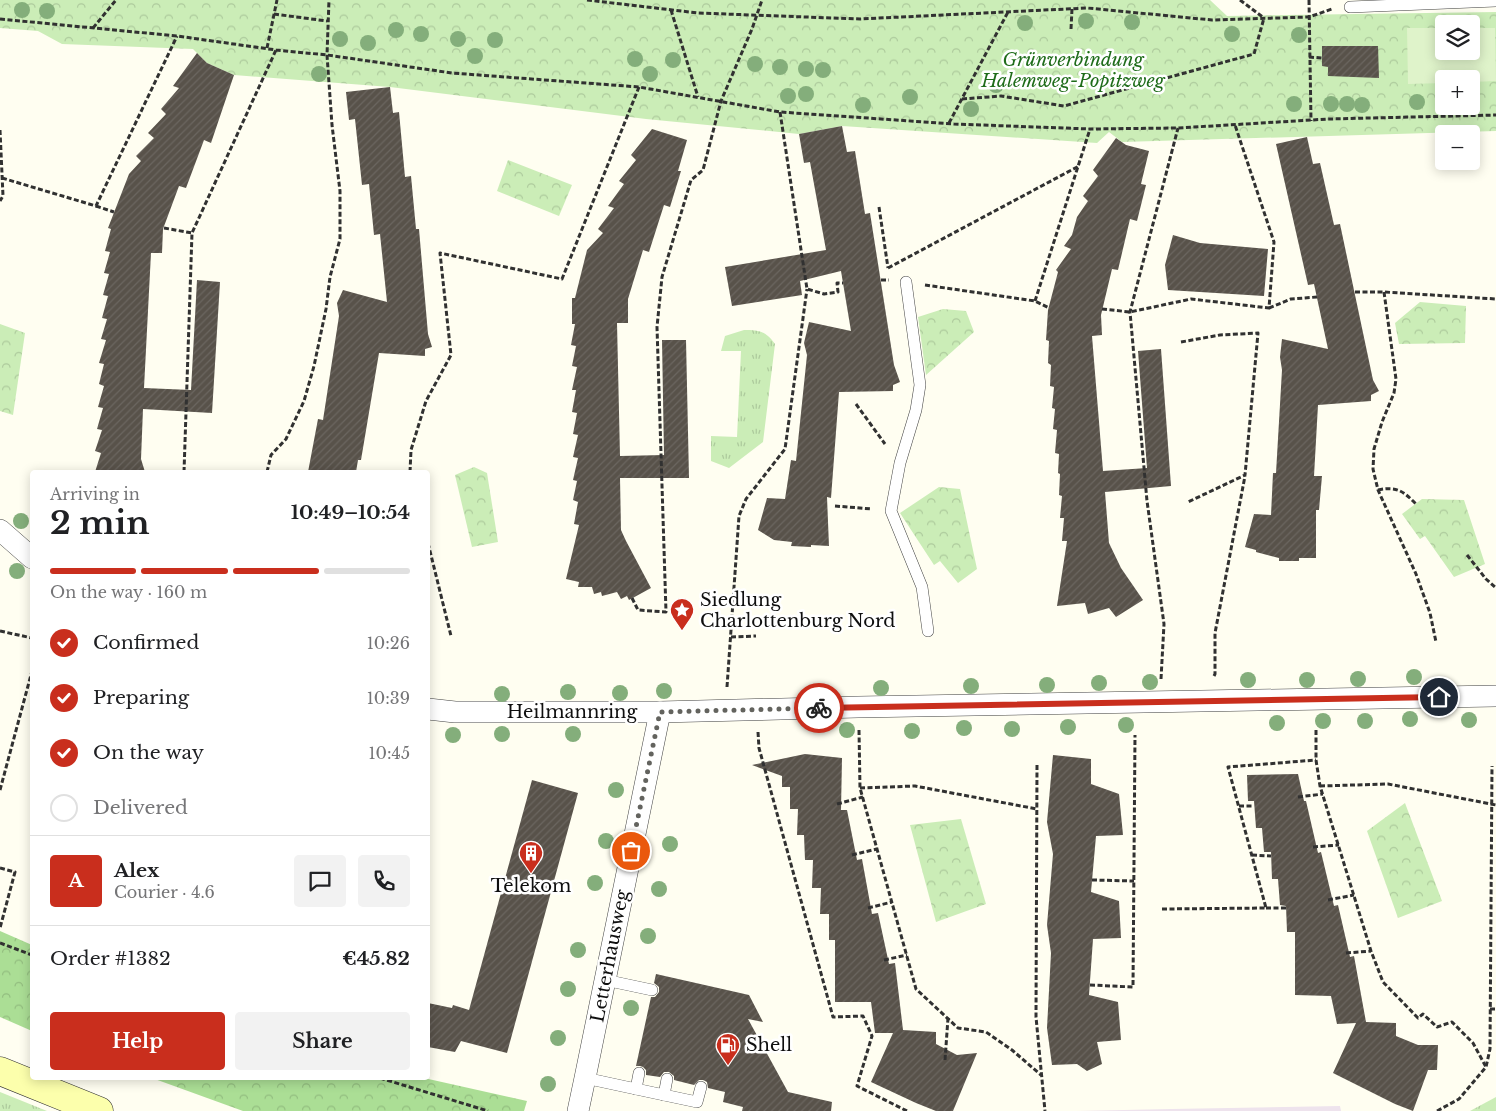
<!DOCTYPE html>
<html lang="en">
<head>
<meta charset="utf-8">
<style>
	body { margin:0; font-family:"Libre Baskerville",serif; background:#f2f2f2; color:#202124; height:100vh; display:flex; flex-direction:column; font-size:19px; white-space:nowrap }
	* { box-sizing:border-box; margin:0 }
	p { font-size:16px; color:#757577 }
	.icon { flex:none; width:28px; height:28px; fill:none; stroke:currentColor; stroke-width:2; stroke-linecap:round; stroke-linejoin:round }
	.map { position:relative; flex:1; overflow:hidden }
	.drawer { position:absolute; left:30px; top:470px; width:400px; height:610px; display:flex; flex-direction:column; background:#fff; border-radius:5px; box-shadow:0 2px 12px #0003 }
	.drawer>* { flex:none }
	.tools { position:absolute; left:1435px; top:15px; display:grid; gap:10px }
	.tools a { display:grid; place-items:center; width:45px; height:45px; border-radius:5px; background:#fff; box-shadow:0 2px 12px #0003; font-size:25px }
	.pin { position:absolute; display:grid; place-items:center; width:42px; height:42px; color:#fff; margin:-21px; border:2px solid #fff; border-radius:50%; box-shadow:0 1px 5px #0007 }
	.courier { position:absolute; display:grid; place-items:center; width:50px; height:50px; margin:-25px; border:4px solid #c92e1d; border-radius:50%; background:#fff; color:#222; box-shadow:0 1px 6px #0007 }
	.headline em { font-style:normal; font-weight:800 }
	.headline div { display:flex; flex-direction:column-reverse }
	.headline { display:flex; align-items:center; justify-content:space-between; height:85px; padding:0 20px }
	h1 { font-size:32px; font-weight:800; line-height:38px }
	.bar { display:grid; grid-template-columns:repeat(4,1fr); gap:8px 5px; align-content:center; height:60px; padding:0 20px }
	.bar i { height:6px; border-radius:4px; background:#e0e0e0 }
	.bar .selected { background:#c92e1d }
	.bar p { grid-column:span 4 }
	.line { display:flex; align-items:center; gap:12px; padding:0 20px; border-top:1px solid #e0e0e0 }
	.line div { flex:1 }
	.round { display:grid; place-items:center; flex:none; width:52px; height:52px; border-radius:5px; background:#f2f2f2 }
	ol { padding:0 20px; list-style:none }
	li { display:flex; align-items:center; gap:15px; height:55px }
	li p { margin-inline-start:auto }
	li .icon { padding:5px; border-radius:50%; background:#c92e1d; color:#fff; stroke-width:4 }
	li:last-child { color:#757577 }
	li i { width:28px; height:28px; border:2px solid #e0e0e0; border-radius:50% }
	.primary-button { display:flex; gap:10px; margin-top:auto; padding:10px 20px }
	.primary-button a { flex:1; height:58px; border-radius:5px; background:#c92e1d; color:#fff; font-size:20px; font-weight:800; line-height:58px; text-align:center }
	.primary-button a+a { background:#f2f2f2; color:#202124 }
	.map>svg:first-child { display:block }
</style>
</head>
<body>
<div class="map">
<svg width="1496" height="1111" viewBox="0 0 1496 1111">
	<defs>
		<pattern id="grass-tufts" width="24" height="20" patternUnits="userSpaceOnUse" patternTransform="scale(1.25)"><rect width="24" height="20" fill="#cbedb7"/><path d="M3 7l-1-3M5 7V3M7 7l1-3M15 17l-1-3M17 17v-4M19 17l1-3" fill="none" stroke="#adca9c"/></pattern>
		<pattern id="forest-crowns" width="20" height="18" patternUnits="userSpaceOnUse" patternTransform="scale(1.25)"><rect width="20" height="18" fill="#abde95"/><path d="M2 6a3 3 0 1 1 6 0M12 15a3 3 0 1 1 6 0" fill="none" stroke="#92bd7f"/></pattern>
		<pattern id="park-crowns" width="20" height="18" patternUnits="userSpaceOnUse" patternTransform="scale(1.25)"><rect width="20" height="18" fill="#cbedb7"/><path d="M2 6a3 3 0 1 1 6 0M12 15a3 3 0 1 1 6 0" fill="none" stroke="#adca9c"/></pattern>
		<pattern id="building-hatch" width="6" height="6" patternUnits="userSpaceOnUse" patternTransform="scale(1.25)"><rect width="6" height="6" fill="#58524a"/><path d="M-1 1l2-2M0 6l6-6M5 7l2-2" fill="none" stroke="#6b6660"/></pattern>
	</defs>
	<rect width="100%" height="100%" fill="#fffef1"/>
	<polygon fill="#eee3ed" points="1340,1106 1341,1111 1076,1111 1171,1109"/>
	<g fill="url(#grass-tufts)">
		<path d="M744,330c15,0 22,1 31,14l-12,98 -34,26 -18,-7v-25l26,1 4,-86h-20l4,-15z"/>
		<polygon points="0,1092 47,1111 0,1111"/>
		<polygon points="1496,1097 1496,1111 1470,1111"/>
	</g>
	<g fill="url(#forest-crowns)">
		<polygon points="0,931 32,945 32,1031 0,1017"/>
		<polygon points="152,1078 424,1078 527,1101 524,1111 243,1111"/>
	</g>
	<g fill="url(#park-crowns)" fill-rule="evenodd">
		<path d="M0,0h1210l17,16 269,-4v119l-374,11 -13,-10 -12,11 -255,-17 -43,8 -153,-15 -256,-32 -156,-12 -27,-12 -14,-14 -131,-5 -24,-13 -38,-3zM1444,24h27v27h-27zM1444,79h27v27h-27z"/>
		<polygon points="508,160 572,185 559,216 497,191"/>
		<polygon points="1420,302 1466,306 1465,343 1399,344 1395,323"/>
		<polygon points="943,309 966,311 974,332 926,375 918,317"/>
		<polygon points="0,324 25,333 13,415 0,411"/>
		<polygon points="474,467 487,473 498,542 472,547 455,475"/>
		<polygon points="939,487 960,489 977,569 958,583 940,561 934,565 900,513"/>
		<polygon points="1422,499 1464,500 1485,564 1454,577 1425,536 1420,539 1402,514"/>
		<polygon points="1405,803 1442,901 1398,918 1367,831"/>
		<polygon points="961,819 986,904 936,922 910,825"/>
	</g>
	<polygon fill="#dff3ca" points="1407,28 1444,28 1444,51 1471,51 1471,28 1495,28 1496,81 1471,82 1471,79 1444,79 1444,83 1408,84"/>
	<g fill="url(#building-hatch)">
		<polygon points="1322,46 1378,46 1379,78 1328,76 1328,67 1322,66"/>
		<polygon points="197,53 207,63 234,75 211,143 204,140 186,188 179,186 163,229 162,253 151,253 144,388 191,390 197,280 220,282 212,413 143,409 141,459 145,472 95,472 101,453 95,451 102,430 97,429 103,408 98,407 104,386 99,384 104,364 99,363 106,340 101,339 107,319 102,318 108,296 103,295 109,274 104,273 110,252 105,251 111,229 108,228 129,174 141,161 136,156 154,138 148,133 166,114 161,109 179,88 173,86"/>
		<polygon points="390,87 393,113 399,112 405,177 411,176 416,229 419,229 428,334 432,347 425,349 425,356 379,353 361,460 358,460 356,472 308,472 318,419 323,420 339,316 337,303 343,290 387,302 380,234 374,235 369,184 362,185 355,119 349,120 346,92"/>
		<polygon points="842,126 847,152 855,151 865,214 870,213 894,365 900,382 893,385 893,391 839,392 831,498 827,497 829,546 811,545 811,547 791,546 792,542 774,540 758,530 767,498 785,499 791,460 796,461 807,355 804,343 809,322 851,331 841,271 800,281 802,295 732,306 725,267 826,250 810,162 804,163 799,134"/>
		<polygon points="652,129 687,140 678,171 681,171 670,207 664,205 649,252 643,250 628,299 628,323 617,323 620,456 664,455 662,340 686,340 689,478 620,478 621,530 626,541 651,588 629,600 627,596 621,599 617,592 602,596 601,592 594,594 592,587 578,587 579,582 566,579 579,525 574,524 578,502 573,500 577,481 573,480 578,458 573,457 578,435 573,434 577,413 572,412 576,390 572,390 577,367 572,366 576,346 571,345 575,324 572,324 572,298 575,298 587,250 603,233 598,229 614,208 608,206 624,184 619,181 636,160 631,155"/>
		<polygon points="1307,137 1313,164 1320,163 1334,225 1340,224 1373,380 1379,391 1371,395 1371,401 1318,405 1314,476 1322,476 1319,510 1316,510 1316,558 1299,558 1299,561 1279,561 1279,558 1256,552 1256,550 1245,547 1254,514 1271,515 1273,473 1276,473 1282,370 1280,357 1282,339 1328,349 1314,284 1308,285 1276,144"/>
		<polygon points="1116,138 1126,145 1149,151 1141,184 1146,185 1137,221 1130,219 1118,270 1112,269 1101,315 1102,335 1092,336 1103,471 1147,468 1138,351 1161,349 1171,486 1105,492 1109,543 1121,568 1143,600 1116,617 1109,608 1088,614 1085,603 1057,606 1067,541 1062,541 1064,518 1060,518 1062,496 1059,495 1060,474 1058,473 1059,454 1055,453 1057,430 1053,429 1055,409 1052,408 1054,387 1050,386 1051,365 1048,363 1049,341 1046,340 1048,310 1058,272 1056,270 1071,249 1064,246 1072,235 1077,217 1088,201 1083,196 1098,176 1093,170"/>
		<polygon points="1173,235 1200,243 1268,249 1264,296 1168,290 1165,265"/>
		<polygon points="805,754 842,758 841,810 847,810 857,860 862,859 872,914 878,913 889,964 895,963 903,1030 936,1032 936,1044 957,1055 977,1053 953,1111 936,1111 916,1103 871,1082 893,1033 875,1033 871,1002 835,1002 835,940 829,940 829,914 820,914 821,888 812,888 813,860 805,860 804,835 797,835 798,809 790,809 790,787 782,787 782,776 752,765"/>
		<polygon points="1053,755 1091,759 1091,784 1119,794 1123,835 1096,836 1091,892 1119,901 1121,938 1093,939 1089,995 1118,1002 1121,1040 1097,1042 1102,1064 1087,1071 1077,1064 1052,1065 1047,1028 1051,953 1047,925 1053,854 1047,822"/>
		<polygon points="1298,774 1304,801 1306,801 1318,853 1321,852 1334,906 1338,905 1350,957 1354,956 1366,1022 1396,1023 1396,1036 1418,1045 1438,1045 1437,1070 1428,1070 1413,1111 1395,1104 1333,1073 1356,1023 1337,1024 1331,996 1295,995 1295,932 1287,932 1286,906 1280,905 1278,879 1272,879 1271,852 1264,852 1262,828 1256,828 1254,801 1248,801 1247,775"/>
		<polygon points="532,780 578,793 507,1053 461,1041 455,1052 428,1047 428,1003 452,1008 453,1005 469,1010"/>
		<polygon points="656,974 749,995 763,1022 748,1019 788,1092 832,1102 831,1111 742,1111 743,1107 723,1102 725,1092 708,1088 707,1082 703,1080 699,1080 694,1085 674,1080 674,1076 669,1072 664,1072 660,1077 646,1075 646,1070 643,1067 640,1066 636,1066 651,997 655,997 659,992 659,987 654,983"/>
	</g>
	<g fill="none" stroke-linecap="round" stroke-linejoin="round">
		<g stroke="#424242" stroke-width="12">
			<g id="lane">
				<polyline points="1350,7 1496,1"/>
				<polyline points="906,282 920,385 916,410 900,463 891,511 922,587 928,631"/>
				<polyline points="605,980 652,990"/>
				<polyline points="585,1078 636,1089 639,1073"/>
				<polyline points="636,1089 664,1095 667,1079"/>
				<polyline points="664,1095 697,1102 701,1087"/>
			</g>
		</g>
		<g stroke="#424242" stroke-width="22">
			<g id="street">
				<polyline points="0,530 32,558"/>
				<polyline points="428,709 455,712 660,712 858,707 1496,696"/>
				<polyline points="578,1111 585,1078 660,712"/>
			</g>
		</g>
		<g stroke="#313131" stroke-width="29">
			<polyline id="secondary" points="0,1071 99,1111"/>
		</g>
		<g stroke="#313131" stroke-width="3" stroke-dasharray="5 2.5" stroke-linecap="butt">
			<polyline points="587,0 698,13 860,19 1087,8 1212,20 1309,17 1332,9"/>
			<polyline points="1240,0 1264,18"/>
			<polyline points="1309,0 1311,121"/>
			<polyline points="671,10 698,97"/>
			<polyline points="274,14 327,21"/>
			<polyline points="0,19 177,36 276,50 327,55 452,73 639,87 780,112 954,124 1090,129 1178,128 1328,119 1496,115"/>
			<polyline points="93,28 116,0"/>
			<polyline points="1071,29 1072,9"/>
			<polyline points="267,48 277,0"/>
			<polyline points="1309,57 1322,58"/>
			<polyline points="962,99 1001,96 1064,106 1254,54 1264,18"/>
			<polyline points="780,112 807,289 824,294 838,292 837,283 843,283"/>
			<polyline points="949,123 1008,12"/>
			<polyline points="0,130 3,196 0,201"/>
			<polyline points="2,178 96,206 177,36"/>
			<polyline points="96,206 114,212"/>
			<polyline points="879,207 888,268"/>
			<polyline points="164,228 192,233"/>
			<polyline points="888,268 1079,166"/>
			<polyline points="881,280 889,280"/>
			<polyline points="925,285 1035,301 1049,308"/>
			<polyline points="1355,292 1384,292 1496,299"/>
			<polyline points="1384,292 1396,379 1394,393 1382,422 1374,449 1373,469 1378,490 1416,574 1430,613 1436,642"/>
			<polyline points="1035,301 1090,129"/>
			<polyline points="1269,308 1291,299 1317,297"/>
			<polyline points="1102,309 1130,312 1191,299 1269,308 1274,242 1235,125"/>
			<polyline points="1181,342 1220,335 1258,333 1245,475 1188,502"/>
			<polyline points="856,404 885,444"/>
			<polyline points="184,472 192,233 276,50"/>
			<polyline points="267,472 271,455 286,439 304,401 314,366 326,309 330,277 340,239 340,191 332,125 327,55 329,0"/>
			<polyline points="410,472 411,450 426,401 451,355 440,253 562,279 639,87"/>
			<path d="M1378,490c19,-4 25,1 38,14"/>
			<polyline points="835,506 872,509"/>
			<polyline points="428,543 451,636"/>
			<polyline points="1467,555 1486,579 1496,588"/>
			<polyline points="632,598 638,610 666,612 657,327 662,277 691,180 703,170 721,101 752,29 762,0"/>
			<polyline points="0,631 32,638"/>
			<polyline points="731,637 756,636"/>
			<polyline points="1214,676 1215,674 1215,633 1245,476"/>
			<polyline points="1161,679 1164,624 1147,501 1130,312 1178,128"/>
			<polyline points="727,687 739,516 746,499 785,449 807,289"/>
			<polyline points="859,730 860,788 916,989 958,1028 986,1032 1012,1050 1041,1075"/>
			<polyline points="1316,730 1316,760 1320,786 1371,951 1383,982 1418,1018 1423,1014 1437,1027 1452,1022 1473,1043 1486,1067"/>
			<polyline points="758,732 759,748 833,1017 863,1016 872,1036 857,1086 907,1111"/>
			<polyline points="1037,765 1036,1017 1045,1111"/>
			<polyline points="1320,786 1388,784 1496,805"/>
			<polyline points="860,788 915,786 1037,809"/>
			<polyline points="0,790 32,671"/>
			<polyline points="1298,797 1323,794"/>
			<polyline points="837,804 863,797"/>
			<polyline points="1239,806 1254,806"/>
			<polyline points="1313,847 1339,845"/>
			<polyline points="852,855 877,849"/>
			<polyline points="1252,855 1271,856"/>
			<polyline points="0,868 15,872 0,928"/>
			<polyline points="1092,880 1134,881"/>
			<polyline points="1328,900 1354,895"/>
			<polyline points="868,908 892,902"/>
			<polyline points="1266,908 1287,908"/>
			<polyline points="1162,909 1266,908 1228,767 1316,760"/>
			<polyline points="0,943 32,955"/>
			<polyline points="1346,953 1371,951"/>
			<polyline points="884,960 907,955"/>
			<polyline points="1090,985 1133,987 1135,735"/>
			<polyline points="1490,1009 1496,1009"/>
			<polyline points="945,1060 948,1018"/>
			<polyline points="380,1078 488,1111"/>
			<polyline points="1437,1111 1459,1099 1486,1067 1490,1049 1492,766"/>
		</g>
		<use href="#lane" stroke="#fff" stroke-width="11"/>
		<use href="#street" stroke="#fff" stroke-width="21"/>
		<use href="#secondary" stroke="#fcffac" stroke-width="28"/>
	</g>
	<g fill="#84ae7b">
		<circle cx="22" cy="10" r="8"/>
		<circle cx="47" cy="11" r="8"/>
		<circle cx="1086" cy="21" r="8"/>
		<circle cx="1132" cy="22" r="8"/>
		<circle cx="1025" cy="23" r="8"/>
		<circle cx="396" cy="30" r="8"/>
		<circle cx="421" cy="34" r="8"/>
		<circle cx="1232" cy="34" r="8"/>
		<circle cx="1299" cy="35" r="8"/>
		<circle cx="340" cy="39" r="8"/>
		<circle cx="458" cy="39" r="8"/>
		<circle cx="495" cy="40" r="8"/>
		<circle cx="368" cy="43" r="8"/>
		<circle cx="475" cy="56" r="8"/>
		<circle cx="635" cy="59" r="8"/>
		<circle cx="673" cy="60" r="8"/>
		<circle cx="755" cy="64" r="8"/>
		<circle cx="780" cy="67" r="8"/>
		<circle cx="806" cy="69" r="8"/>
		<circle cx="823" cy="70" r="8"/>
		<circle cx="319" cy="74" r="8"/>
		<circle cx="650" cy="74" r="8"/>
		<circle cx="996" cy="85" r="8"/>
		<circle cx="806" cy="94" r="8"/>
		<circle cx="788" cy="96" r="8"/>
		<circle cx="910" cy="97" r="8"/>
		<circle cx="1417" cy="102" r="8"/>
		<circle cx="1294" cy="104" r="8"/>
		<circle cx="1331" cy="104" r="8"/>
		<circle cx="1347" cy="104" r="8"/>
		<circle cx="863" cy="105" r="8"/>
		<circle cx="1362" cy="105" r="8"/>
		<circle cx="971" cy="109" r="8"/>
		<circle cx="21" cy="521" r="8"/>
		<circle cx="17" cy="571" r="8"/>
		<circle cx="1414" cy="677" r="8"/>
		<circle cx="1358" cy="679" r="8"/>
		<circle cx="1248" cy="680" r="8"/>
		<circle cx="1307" cy="680" r="8"/>
		<circle cx="1150" cy="682" r="8"/>
		<circle cx="1099" cy="683" r="8"/>
		<circle cx="1047" cy="685" r="8"/>
		<circle cx="971" cy="686" r="8"/>
		<circle cx="881" cy="688" r="8"/>
		<circle cx="664" cy="691" r="8"/>
		<circle cx="568" cy="692" r="8"/>
		<circle cx="620" cy="693" r="8"/>
		<circle cx="502" cy="694" r="8"/>
		<circle cx="1410" cy="719" r="8"/>
		<circle cx="1469" cy="720" r="8"/>
		<circle cx="1323" cy="721" r="8"/>
		<circle cx="1365" cy="721" r="8"/>
		<circle cx="1277" cy="723" r="8"/>
		<circle cx="1126" cy="725" r="8"/>
		<circle cx="1068" cy="727" r="8"/>
		<circle cx="964" cy="728" r="8"/>
		<circle cx="1012" cy="729" r="8"/>
		<circle cx="847" cy="730" r="8"/>
		<circle cx="912" cy="731" r="8"/>
		<circle cx="502" cy="734" r="8"/>
		<circle cx="573" cy="734" r="8"/>
		<circle cx="453" cy="735" r="8"/>
		<circle cx="616" cy="790" r="8"/>
		<circle cx="606" cy="841" r="8"/>
		<circle cx="670" cy="844" r="8"/>
		<circle cx="595" cy="883" r="8"/>
		<circle cx="659" cy="889" r="8"/>
		<circle cx="648" cy="936" r="8"/>
		<circle cx="578" cy="950" r="8"/>
		<circle cx="568" cy="989" r="8"/>
		<circle cx="631" cy="1008" r="8"/>
		<circle cx="558" cy="1038" r="8"/>
		<circle cx="548" cy="1084" r="8"/>
	</g>
	<g fill="none" stroke-linecap="round" stroke-linejoin="round">
		<polyline stroke="#63635e" stroke-width="5" stroke-dasharray="0 9" points="631,851 660,712 819,708"/>
		<polyline stroke="#c92e1d" stroke-width="6" points="819,708 1439,697"/>
	</g>
	<defs>
		<g id="sight-pin" transform="scale(1.25)"><path d="M0 17L-7.5 6A9.5 9.5 0 1 1 7.5 6Z" fill="#c92e1d" stroke="#fff"/><path d="M0-6L1.8-2.2L6-1.7L2.9 1.2L3.7 5.4L0 3.3L-3.7 5.4L-2.9 1.2L-6-1.7L-1.8-2.2Z" fill="#fff"/></g>
		<g id="building-pin" transform="scale(1.25)"><path d="M0 17L-7.5 6A9.5 9.5 0 1 1 7.5 6Z" fill="#c92e1d" stroke="#fff"/><path d="M-4-6H4V6H1V3H-1V6H-4ZM-2.5-4.3h1.7v1.8h-1.7ZM.8-4.3h1.7v1.8H.8ZM-2.5-1h1.7V.8h-1.7ZM.8-1h1.7V.8H.8Z" fill="#fff"/></g>
		<g id="fuel-pin" transform="scale(1.25)"><path d="M0 17L-7.5 6A9.5 9.5 0 1 1 7.5 6Z" fill="#c92e1d" stroke="#fff"/><path d="M-5.5-6h7V0h2V4h1.3V-2.5L3-4.5l.8-.8L6-3V5H2.5V1h-1V6h-7ZM-4.2-4.7v3.2H.2V-4.7Z" fill="#fff"/></g>
	</defs>
	<g fill-rule="evenodd">
		<use href="#sight-pin" x="682" y="610"/>
		<use href="#building-pin" x="531" y="853"/>
		<use href="#fuel-pin" x="728" y="1045"/>
	</g>
	<g text-anchor="middle" dominant-baseline="central" stroke-width="5" stroke-linejoin="round" paint-order="stroke">
		<g font-size="18" font-style="italic" fill="#1f6c1a" stroke="#fff">
			<text x="1073" y="60">Grünverbindung<tspan x="1073" dy="21">Halemweg-Popitzweg</tspan></text>
		</g>
		<g font-size="18" fill="#0f0f0f" stroke="#fff" text-anchor="start">
			<text x="700" y="600">Siedlung<tspan x="700" dy="21">Charlottenburg Nord</tspan></text>
			<text x="531" y="886" text-anchor="middle">Telekom</text>
			<text x="746" y="1045">Shell</text>
		</g>
		<g font-size="18" fill="#0f0f0f" stroke="#fff">
			<text x="572" y="712">Heilmannring</text>
			<text transform="translate(610 956) rotate(-79)">Letterhausweg</text>
		</g>
	</g>
</svg>
<div class="tools">
<a><svg class="icon" aria-label="layers" viewBox="0 0 24 24"><path d="M12 4l9 5-9 5-9-5zM3 14l9 5 9-5"/></svg></a>
<a>+</a>
<a>−</a>
</div>
<div class="pin" style="left:631px;top:851px;background:#ea580c"><svg class="icon" aria-label="bag" viewBox="0 0 24 24"><path d="M5 8h14l-1 12H6zM9 8a3 3 0 0 1 6 0"/></svg></div>
<div class="pin" style="left:1439px;top:697px;background:#1f2937"><svg class="icon" aria-label="home" viewBox="0 0 24 24"><path d="M3 11l9-7 9 7M6 9v11h12V9"/></svg></div>
<div class="courier" style="left:819px;top:708px"><svg class="icon" aria-label="bike" viewBox="0 0 24 24"><circle cx="6" cy="16" r="4"/><circle cx="18" cy="16" r="4"/><path d="M6 16l4-8h5l3 8M10 8l3 8H6M13 5h3"/></svg></div>
<section class="drawer">
<div class="headline"><div><h1>2 min</h1><p>Arriving in</p></div><em>10:49–10:54</em></div>
<div class="bar"><i class="selected"></i><i class="selected"></i><i class="selected"></i><i></i><p>On the way · 160 m</p></div>
<ol>
<li><svg class="icon" aria-label="check" viewBox="0 0 24 24"><path d="M5 12l5 5 9-10"/></svg>Confirmed<p>10:26</p></li>
<li><svg class="icon" aria-label="check" viewBox="0 0 24 24"><path d="M5 12l5 5 9-10"/></svg>Preparing<p>10:39</p></li>
<li><svg class="icon" aria-label="check" viewBox="0 0 24 24"><path d="M5 12l5 5 9-10"/></svg>On the way<p>10:45</p></li>
<li><i></i>Delivered</li>
</ol>
<div class="line" style="height:90px"><b class="round" style="background:#c92e1d;color:#fff">A</b><div><b>Alex</b><p>Courier · 4.6</p></div><a class="round"><svg class="icon" aria-label="chat" viewBox="0 0 24 24"><path d="M4 5h16v11H9l-5 4z"/></svg></a><a class="round"><svg class="icon" aria-label="phone" viewBox="0 0 24 24"><path d="M5 4h4l2 5-3 2q2 4 5 5l2-3 5 2v4C11 20 4 13 5 4z"/></svg></a></div>
<div class="line" style="height:65px"><div>Order #1382</div><b>€45.82</b></div>
<div class="primary-button"><a>Help</a><a>Share</a></div>
</section>
</div>
</body>
</html>
